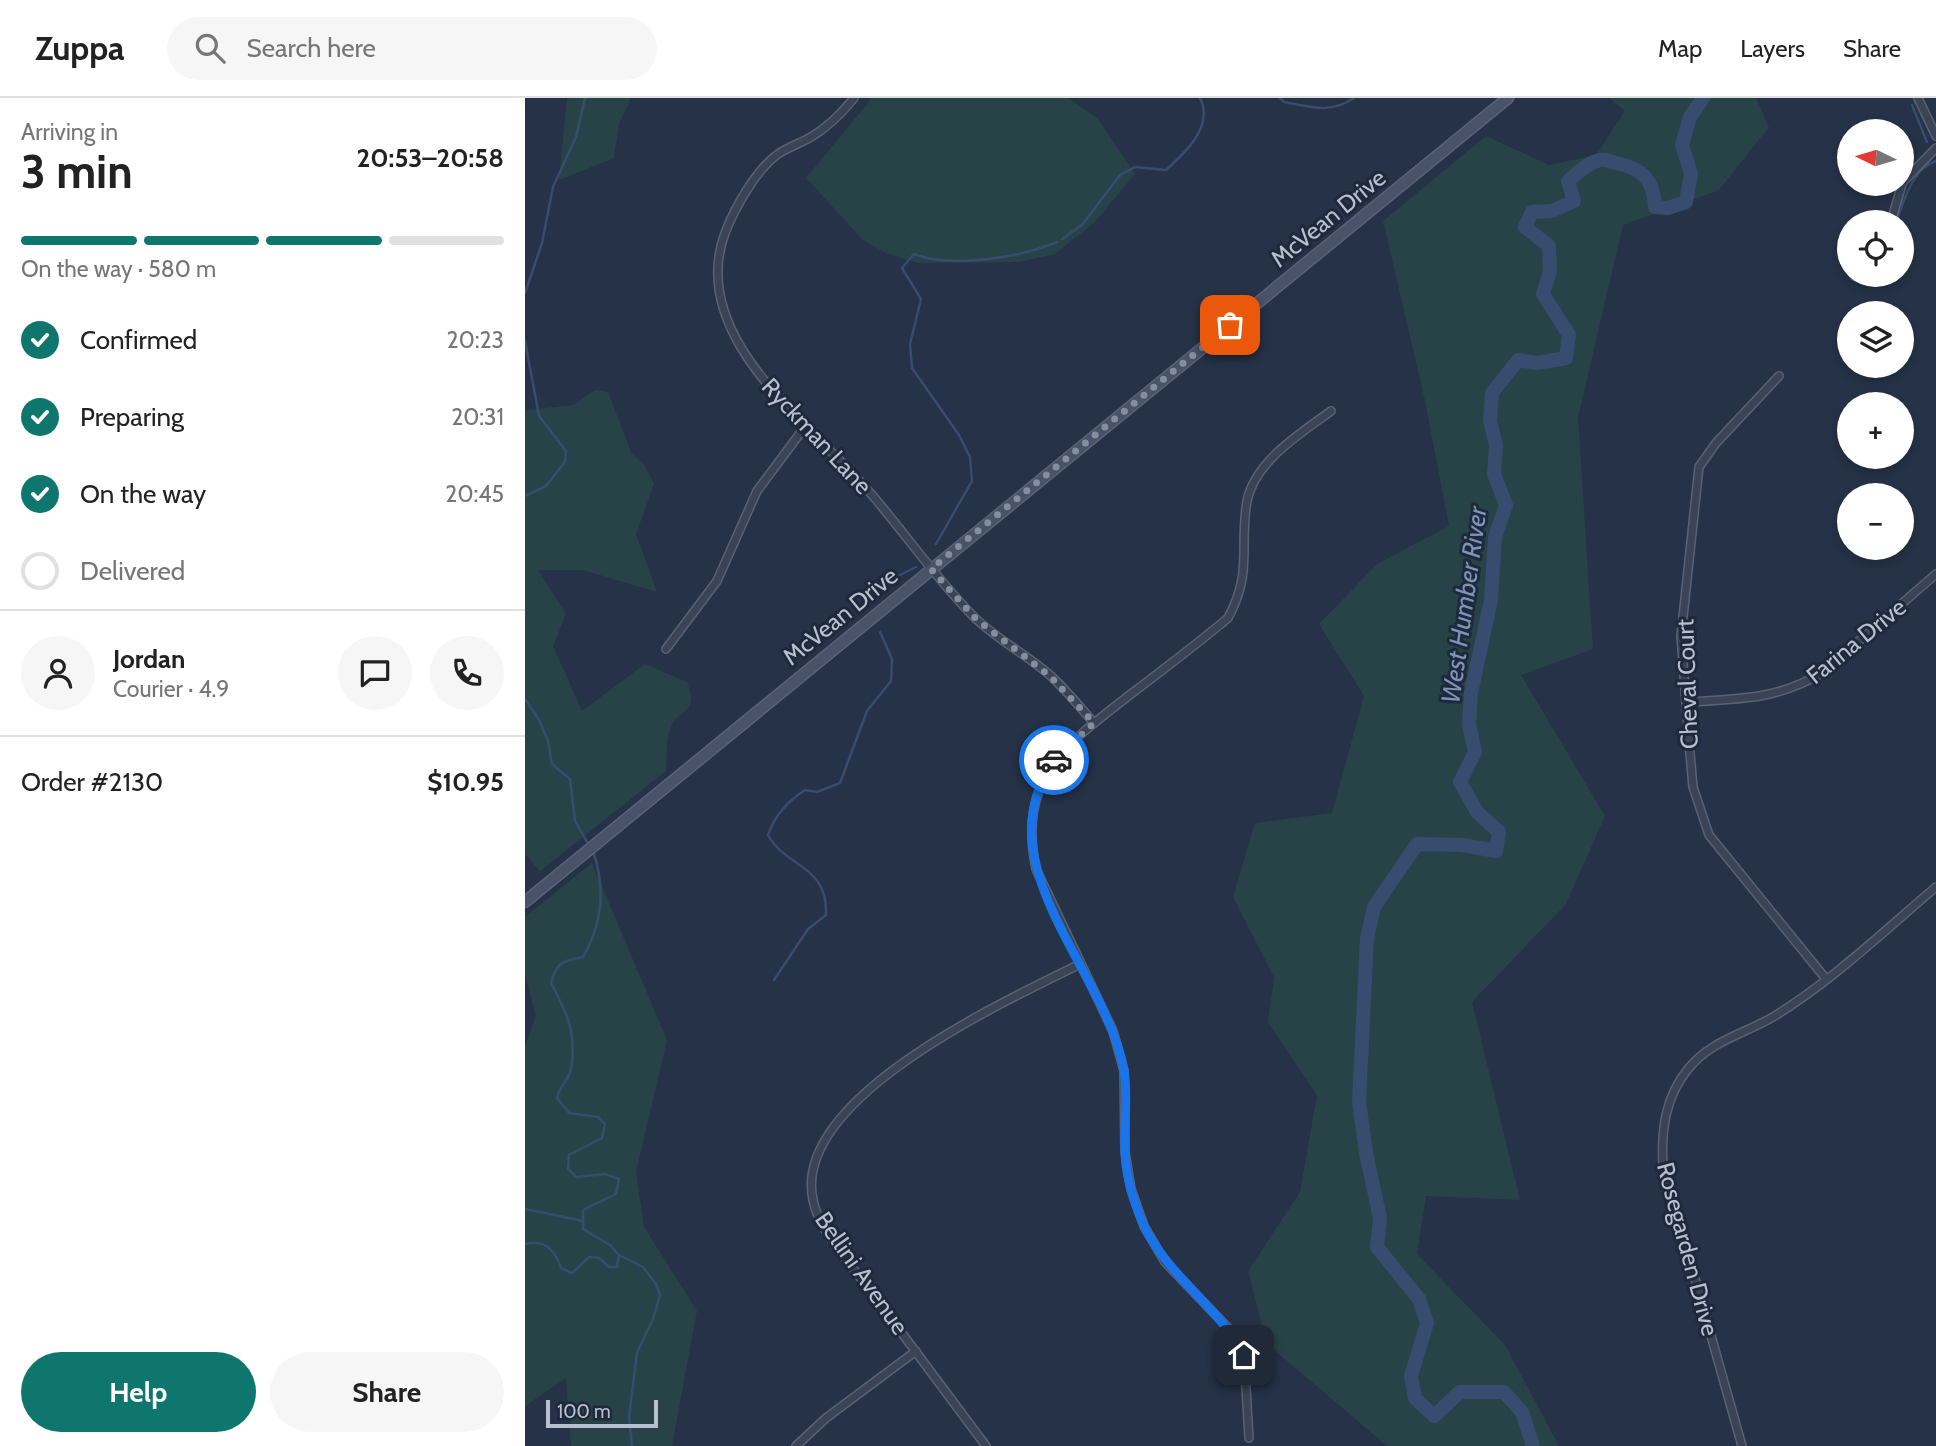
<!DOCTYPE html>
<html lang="en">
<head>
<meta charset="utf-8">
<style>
	body { margin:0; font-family:Cabin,sans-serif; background:#f6f6f6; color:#222; height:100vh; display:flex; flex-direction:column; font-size:26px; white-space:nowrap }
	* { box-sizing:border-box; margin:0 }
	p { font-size:23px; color:#767676 }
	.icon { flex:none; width:38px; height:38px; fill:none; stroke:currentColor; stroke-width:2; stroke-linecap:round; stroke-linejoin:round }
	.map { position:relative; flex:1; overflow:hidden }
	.sheet { display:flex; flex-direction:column; background:#fff; width:525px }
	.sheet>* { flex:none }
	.needle { width:46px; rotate:275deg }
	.buttons { position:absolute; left:1312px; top:21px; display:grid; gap:14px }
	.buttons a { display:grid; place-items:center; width:77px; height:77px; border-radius:50%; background:#fff; box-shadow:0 4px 10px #0003; font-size:35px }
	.scale { position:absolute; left:21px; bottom:18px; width:112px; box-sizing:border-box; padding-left:7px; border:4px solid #b8c0cf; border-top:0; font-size:19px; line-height:24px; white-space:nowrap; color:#b8c0cf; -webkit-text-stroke:5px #1f293c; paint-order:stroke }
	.pin { position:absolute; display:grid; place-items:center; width:60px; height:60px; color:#fff; margin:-30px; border-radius:14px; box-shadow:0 4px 10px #0006 }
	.courier { position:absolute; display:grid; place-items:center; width:70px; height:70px; margin:-35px; border:5px solid #1a73e8; border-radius:50%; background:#fff; color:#222; box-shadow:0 2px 9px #0007 }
	.overview em { font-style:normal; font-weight:700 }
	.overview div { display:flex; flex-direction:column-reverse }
	.overview { display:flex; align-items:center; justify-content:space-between; height:119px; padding:0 21px }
	h1 { font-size:46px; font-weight:700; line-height:52px }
	.bar { display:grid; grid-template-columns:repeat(4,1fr); gap:10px 7px; align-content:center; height:84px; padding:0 21px }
	.bar i { height:9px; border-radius:5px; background:#e0e0e0 }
	.bar .current { background:#0f766e }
	.bar p { grid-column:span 4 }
	.line { display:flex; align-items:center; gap:18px; padding:0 21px; border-top:2px solid #e0e0e0 }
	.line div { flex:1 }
	.round { display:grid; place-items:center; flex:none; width:74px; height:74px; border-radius:37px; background:#f6f6f6 }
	ol { padding:0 21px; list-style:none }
	li { display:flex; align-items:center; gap:21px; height:77px }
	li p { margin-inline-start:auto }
	li .icon { padding:7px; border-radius:50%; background:#0f766e; color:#fff; stroke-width:4 }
	li:last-child { color:#767676 }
	li i { width:38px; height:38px; border:4px solid #e0e0e0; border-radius:50% }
	.cta { display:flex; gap:14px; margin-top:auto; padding:14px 21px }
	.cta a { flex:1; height:80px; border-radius:42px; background:#0f766e; color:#fff; font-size:28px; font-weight:700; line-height:80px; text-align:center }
	.cta a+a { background:#f6f6f6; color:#222 }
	header { display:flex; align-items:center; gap:42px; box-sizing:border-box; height:98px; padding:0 35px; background:#fff; border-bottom:2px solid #e0e0e0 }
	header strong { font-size:33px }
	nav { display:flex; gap:38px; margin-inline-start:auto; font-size:24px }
	.search { width:490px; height:63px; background:#f6f6f6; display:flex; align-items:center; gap:18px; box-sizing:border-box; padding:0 24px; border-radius:38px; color:#767676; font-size:26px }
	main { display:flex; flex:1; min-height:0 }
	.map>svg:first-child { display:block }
</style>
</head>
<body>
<header>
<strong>Zuppa</strong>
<div class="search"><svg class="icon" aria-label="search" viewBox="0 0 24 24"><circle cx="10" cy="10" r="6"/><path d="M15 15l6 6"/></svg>Search here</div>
<nav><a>Map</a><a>Layers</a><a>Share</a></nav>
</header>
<main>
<section class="sheet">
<div class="overview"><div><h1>3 min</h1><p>Arriving in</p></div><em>20:53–20:58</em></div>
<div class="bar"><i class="current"></i><i class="current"></i><i class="current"></i><i></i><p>On the way · 580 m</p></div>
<ol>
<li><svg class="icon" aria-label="check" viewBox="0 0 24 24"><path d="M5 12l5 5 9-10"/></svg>Confirmed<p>20:23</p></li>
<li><svg class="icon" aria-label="check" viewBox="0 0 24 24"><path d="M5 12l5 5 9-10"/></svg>Preparing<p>20:31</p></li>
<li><svg class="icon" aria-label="check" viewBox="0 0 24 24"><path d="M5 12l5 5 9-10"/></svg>On the way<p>20:45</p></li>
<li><i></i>Delivered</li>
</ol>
<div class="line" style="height:126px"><a class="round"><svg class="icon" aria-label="person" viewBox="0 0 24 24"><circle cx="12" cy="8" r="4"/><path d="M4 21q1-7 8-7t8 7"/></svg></a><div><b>Jordan</b><p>Courier · 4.9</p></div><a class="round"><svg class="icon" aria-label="chat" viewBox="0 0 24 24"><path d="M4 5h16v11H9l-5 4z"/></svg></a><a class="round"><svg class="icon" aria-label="phone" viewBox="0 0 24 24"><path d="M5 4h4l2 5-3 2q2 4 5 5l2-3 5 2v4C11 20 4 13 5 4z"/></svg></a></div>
<div class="line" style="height:91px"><div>Order #2130</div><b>$10.95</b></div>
<div class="cta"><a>Help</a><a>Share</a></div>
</section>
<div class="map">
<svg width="1411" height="1348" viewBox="0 0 1411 1348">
	<rect width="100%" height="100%" fill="#253247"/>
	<g fill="#284348">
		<polygon points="42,0 106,0 94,26 89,60 34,82"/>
		<polygon points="347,0 544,0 573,21 610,76 570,124 530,156 494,164 393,165 361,155 338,142 281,80"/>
		<polygon points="1084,0 1231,0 1244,29 1194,92 1098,127 1053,320 1068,551 996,577 1080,718 1041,806 947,904 995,1102 901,1098 892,1156 980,1247 1034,1348 862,1348 742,1246 723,1173 775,1094 792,997 743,924 749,879 708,799 730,725 807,715 839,598 794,526 852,466 924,428 900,303 858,123 961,38 1024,67 1071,57 1100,13"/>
		<path d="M70,292l13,2 23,60 14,14 9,18 -18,50 21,58 -74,-22h-45l28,44 -13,32 29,65 63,-47 42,18c14,33 -12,25 -18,51 -3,11 -2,26 -3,38l-126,100 -15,-17v-444l49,-5z"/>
		<polygon points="67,765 142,942 111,1074 119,1129 172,1213 147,1348 46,1348 41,1280 0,1308 0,948 11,918 0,876 0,819"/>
	</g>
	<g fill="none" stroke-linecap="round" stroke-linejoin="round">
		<g stroke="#384c6f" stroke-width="2.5">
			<path d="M755,0l4,4c26,5 47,12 70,-4"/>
			<polyline points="1387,7 1402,44"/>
			<path d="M1371,124c8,-21 16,-53 40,-61"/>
			<path d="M537,141l20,-14 38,-50 15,-8 31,3c20,-18 48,-44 34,-72"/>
			<polyline points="0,195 17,145 28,89 51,39 60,0"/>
			<polyline points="0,243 14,318 41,353 40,364 21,388 0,398"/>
			<path d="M411,446l36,-63 -2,-24 -11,-22 -47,-67 -2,-24 11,-45 -19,-31 12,-14c37,15 107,3 143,-12"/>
			<polyline points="340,508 343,493 391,469"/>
			<polyline points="0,601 14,622 23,643 27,666 45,681 50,723 62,744"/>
			<path d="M69,756c12,37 8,70 -11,103 -21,4 -26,5 -32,26 16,30 26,50 20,86 -2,11 -12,17 -14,29l12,15 29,4 7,7 -3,14 -33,17 -1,14 8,8 29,-3 14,5 -3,15 -33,16v19l27,16 9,10 24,12 13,17 4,11 -7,24 -16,33 -8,66 3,28"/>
			<path d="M249,882l34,-51 18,-14c2,-51 -39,-46 -58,-80 7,-20 19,-33 37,-45l12,2 23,-9 27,-72 24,-30 1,-22 -12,-27"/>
			<polyline points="0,1111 58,1123"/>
			<path d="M0,1146c20,-5 30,6 36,24l11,5 17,-16 10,1 10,9h8l2,-12"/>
		</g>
		<path stroke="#384c6f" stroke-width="14" d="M1008,1348l-11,-34 -18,-20h-44l-26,24 -19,-18 -4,-22 16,-53 -8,-24 -42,-52 3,-29 -14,-65 -7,-52 8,-162 7,-32 43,-63 45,1 34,6 3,-19 -22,-20 -17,-30 15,-30 -6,-28 2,-31 20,-93 4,-63 11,-32 -12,-31 2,-29 -6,-24 2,-28 26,-33 19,3 29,-5 3,-23 -26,-41 7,-23 -1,-25 -24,-19 7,-15 20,-1 22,-10 -6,-20c9,-7 20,-19 32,-21 5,-1 12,2 16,3 26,5 38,17 39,44l13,1 18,-6 5,-28 -9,-29 8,-28 13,-19"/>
		<g stroke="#596273" stroke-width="10">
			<g id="street">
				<path d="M329,0c-12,15 -26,29 -43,39 -10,6 -23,10 -33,17 -22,16 -43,53 -53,79 -38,103 83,189 141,255 37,42 69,90 109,130 23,22 52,37 76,58 15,14 29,31 43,47"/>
				<polyline points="1393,0 1411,38"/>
				<polyline points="1377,85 1411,50"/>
				<polyline points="1366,124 1377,86"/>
				<polyline points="1329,178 1330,177"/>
				<polyline points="1254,278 1191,345 1174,369 1156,538 1164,645 1168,689 1184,737 1301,881"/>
				<polyline points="141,551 192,483 232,393 279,330"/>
				<path d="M1161,604c52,-3 90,-2 136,-29l114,-99"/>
				<path d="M724,1340l-5,-83 -11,-22 -68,-71 -21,-36 -13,-37 -6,-37 -1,-81 -11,-40 -77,-162c-19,-90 30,-125 95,-175 33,-25 66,-50 97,-76 25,-46 11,-71 19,-117 8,-40 54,-68 84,-90"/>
				<polyline points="271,1348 301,1320 391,1253"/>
				<path d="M461,1348c-39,-53 -78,-105 -117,-157 -19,-26 -50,-57 -56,-89 -22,-102 193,-199 267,-236"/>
				<path d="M1217,1348l-79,-281c-2,-34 2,-68 25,-96 22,-28 56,-35 85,-52 59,-36 111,-86 163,-130"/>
			</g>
		</g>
		<g stroke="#596273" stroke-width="13">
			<polyline id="secondary" points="0,804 983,0"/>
		</g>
		<use href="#street" stroke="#3a4456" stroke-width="7"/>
		<use href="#secondary" stroke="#485369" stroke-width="10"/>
	</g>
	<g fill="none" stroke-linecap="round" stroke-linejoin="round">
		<polyline stroke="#858e9f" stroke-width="7" stroke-dasharray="0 12.6" points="529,662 569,625 525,578 451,521 406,471 705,227"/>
		<path stroke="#1a73e8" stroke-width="9" d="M529,662c-72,105 51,208 70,310 4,25 0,53 1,79 0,25 9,54 19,77 24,50 74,80 100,129"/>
	</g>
	<g text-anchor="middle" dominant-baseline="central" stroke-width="6" stroke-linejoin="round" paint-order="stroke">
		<g font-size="24" fill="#b8c0cf" stroke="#1f293c">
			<text transform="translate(803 120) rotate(-39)">McVean Drive</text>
			<text transform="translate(292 338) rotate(47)">Ryckman Lane</text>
			<text transform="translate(315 518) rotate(-39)">McVean Drive</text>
			<text transform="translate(1331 543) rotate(-39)">Farina Drive</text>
			<text transform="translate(1162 586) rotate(-92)">Cheval Court</text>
			<text transform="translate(1163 1151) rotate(75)">Rosegarden Drive</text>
			<text transform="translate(337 1175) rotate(55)">Bellini Avenue</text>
		</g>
		<g font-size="26" font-style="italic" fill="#7d94b9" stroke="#1f293c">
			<text transform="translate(939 507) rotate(-82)">West Humber River</text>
		</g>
	</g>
</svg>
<div class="buttons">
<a><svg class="needle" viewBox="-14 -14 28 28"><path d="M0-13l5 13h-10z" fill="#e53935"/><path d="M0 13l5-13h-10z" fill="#767676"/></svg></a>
<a><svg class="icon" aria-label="locate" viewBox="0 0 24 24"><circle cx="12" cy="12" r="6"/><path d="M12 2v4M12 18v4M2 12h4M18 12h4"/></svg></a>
<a><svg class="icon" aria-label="layers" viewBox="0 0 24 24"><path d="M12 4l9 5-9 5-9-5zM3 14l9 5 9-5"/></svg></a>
<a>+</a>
<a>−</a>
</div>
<div class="scale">100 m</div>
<div class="pin" style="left:705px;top:227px;background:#ea580c"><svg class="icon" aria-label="bag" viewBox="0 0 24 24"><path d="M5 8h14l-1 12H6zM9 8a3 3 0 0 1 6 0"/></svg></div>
<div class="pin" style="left:719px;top:1257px;background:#1f2937"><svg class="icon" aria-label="home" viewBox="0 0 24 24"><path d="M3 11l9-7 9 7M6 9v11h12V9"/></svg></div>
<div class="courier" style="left:529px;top:662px"><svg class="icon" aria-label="car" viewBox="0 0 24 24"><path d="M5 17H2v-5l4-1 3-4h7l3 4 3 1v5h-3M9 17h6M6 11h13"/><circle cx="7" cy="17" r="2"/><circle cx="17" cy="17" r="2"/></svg></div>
</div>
</main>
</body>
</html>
